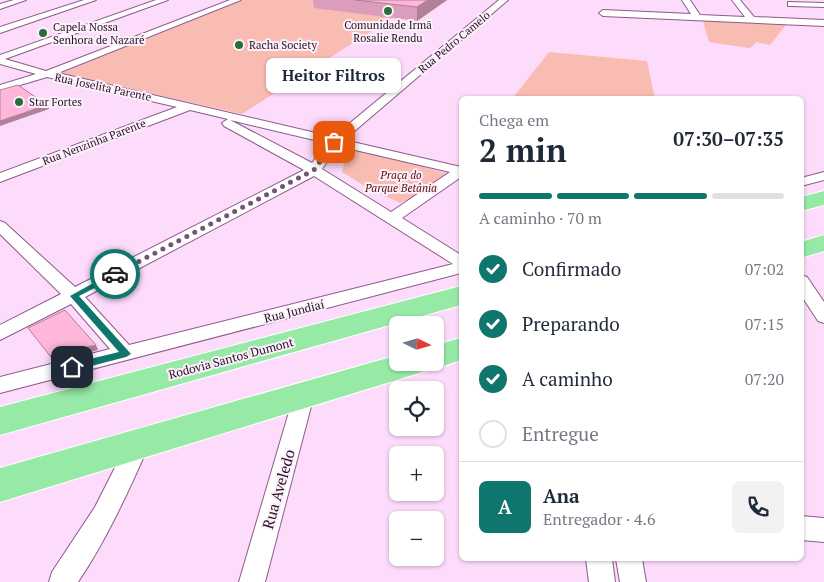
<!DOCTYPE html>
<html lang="pt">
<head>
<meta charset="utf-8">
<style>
	body { margin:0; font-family:"PT Serif",serif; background:#f2f2f3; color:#1f2937; height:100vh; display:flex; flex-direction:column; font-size:19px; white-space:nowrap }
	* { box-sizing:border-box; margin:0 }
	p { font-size:16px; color:#747a83 }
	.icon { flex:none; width:28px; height:28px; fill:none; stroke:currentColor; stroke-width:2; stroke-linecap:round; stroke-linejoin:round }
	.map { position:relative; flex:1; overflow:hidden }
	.sheet { position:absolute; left:459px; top:96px; width:345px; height:465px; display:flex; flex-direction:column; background:#fff; border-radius:8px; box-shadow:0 1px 4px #0004 }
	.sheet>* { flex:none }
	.needle { width:32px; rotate:95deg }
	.buttons { position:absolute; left:389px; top:316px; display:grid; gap:10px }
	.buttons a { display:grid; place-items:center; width:55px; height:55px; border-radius:8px; background:#fff; box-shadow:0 1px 4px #0004; font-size:25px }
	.pin { position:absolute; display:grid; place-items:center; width:42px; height:42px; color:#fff; margin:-21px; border-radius:10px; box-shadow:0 2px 8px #0006 }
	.courier { position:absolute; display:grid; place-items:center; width:50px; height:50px; margin:-25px; border:4px solid #0f766e; border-radius:50%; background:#fff; color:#222; box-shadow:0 1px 6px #0007 }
	.bubble { position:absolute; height:35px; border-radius:8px; background:#fff; box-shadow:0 1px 4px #0004; font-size:16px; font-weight:700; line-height:35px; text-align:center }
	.headline em { font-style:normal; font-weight:700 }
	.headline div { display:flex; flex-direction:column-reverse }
	.headline { display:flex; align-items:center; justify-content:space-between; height:85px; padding:0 20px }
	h1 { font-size:32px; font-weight:700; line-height:38px }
	.bar { display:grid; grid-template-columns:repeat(4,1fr); gap:8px 5px; align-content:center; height:60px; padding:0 20px }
	.bar i { height:6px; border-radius:4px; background:#e0e1e3 }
	.bar .on { background:#0f766e }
	.bar p { grid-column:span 4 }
	.line { display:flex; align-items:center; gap:12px; padding:0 20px; border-top:1px solid #e0e1e3 }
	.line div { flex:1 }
	.round { display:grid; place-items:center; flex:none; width:52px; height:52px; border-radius:8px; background:#f2f2f3 }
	ol { padding:0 20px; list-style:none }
	li { display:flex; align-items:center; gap:15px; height:55px }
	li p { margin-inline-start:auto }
	li .icon { padding:5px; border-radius:50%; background:#0f766e; color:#fff; stroke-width:4 }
	li:last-child { color:#747a83 }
	li i { width:28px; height:28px; border:2px solid #e0e1e3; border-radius:50% }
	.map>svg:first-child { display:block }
</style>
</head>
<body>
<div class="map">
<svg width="824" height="582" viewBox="0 0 824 582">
	<rect width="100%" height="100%" fill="#fddbfb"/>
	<g fill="#f9bcb2">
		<polygon points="244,0 329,0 392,18 242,114 61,73"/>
		<polygon points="703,21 786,25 770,45 756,42 752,47 748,48 709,42"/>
		<polygon points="549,52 647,61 655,99 512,99"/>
		<polygon points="348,148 400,160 448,174 413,197 400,203 368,188 342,172"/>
	</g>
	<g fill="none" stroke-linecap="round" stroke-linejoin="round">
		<g stroke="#8c5a8a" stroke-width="2">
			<g id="minor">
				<polygon points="14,0 26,0 0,9 0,4"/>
				<polygon points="84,0 96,0 0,33 0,27"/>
				<path d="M156,0h12l-163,59 41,12 184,-71h11l-183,73 275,64 166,-137h9l-164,140 117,27v10l-59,41 59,37v18l-461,120v-16l110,-28 -39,-45 -71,36v-15l61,-31 -61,-60v-13l5,2 70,64 229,-117 -80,-44 -2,-3 6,-4 -38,-9 -190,72v-9l177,-66 -130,-30 -47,14v-6l36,-11 -36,-10v-9zM230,120l97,23 -15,20zM338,146l112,26 -59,40 -69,-43zM314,176l139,88 -324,81 -44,-48z"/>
				<polygon points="682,0 690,0 700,15 745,17 732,0 740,0 754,17 824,20 824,26 603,16 599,13 603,10 691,14"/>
				<polygon points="788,2 824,3 824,7 791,6 788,6"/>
				<polygon points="824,172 824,180 801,186 801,178"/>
				<polygon points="801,275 807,277 824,302 824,323 818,321 801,295"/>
				<polygon points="304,387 311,389 314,395 265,582 239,582 294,395 297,389"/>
				<path d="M138,435l8,3 3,7c-21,47 -42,94 -71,137h-29l3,-10 43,-65 35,-69z"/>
				<polygon points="801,516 824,518 824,542 801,540"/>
				<polygon points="586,559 612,559 615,582 589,582"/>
				<polygon points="616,559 642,559 646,582 620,582"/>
			</g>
		</g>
		<g stroke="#fff" stroke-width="2">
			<g id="trunk">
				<polygon points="824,191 824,205 801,211 801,197"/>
				<polygon points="824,235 824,251 801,258 801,242"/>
				<polygon points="461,286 461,305 0,435 0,407"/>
				<polygon points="461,338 461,360 435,369 429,367 427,370 416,374 0,502 0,468 398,355 398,362 435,362 435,345"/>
			</g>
		</g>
		<use href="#minor" fill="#fff" fill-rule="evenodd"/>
		<use href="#trunk" fill="#97eaa6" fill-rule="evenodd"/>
	</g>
	<polygon fill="#da9dbb" points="313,0 447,0 417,21 314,8"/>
	<g fill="#b27f99">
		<polygon points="428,0 447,0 417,21 417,7"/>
		<polygon points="47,105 49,109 0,126 0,121"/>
		<polygon points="96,345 98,350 53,361 50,356"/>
	</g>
	<g fill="#feb6da" stroke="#b27f99">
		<polygon points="355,0 428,0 417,7"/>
		<polygon points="18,85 47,105 0,121 0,90"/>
		<polygon points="65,310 96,345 50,356 28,328"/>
	</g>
	<polygon fill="#0f766e" points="115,271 119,274 118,276 79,296 131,354 126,357 72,371 69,370 69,364 119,352 70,296"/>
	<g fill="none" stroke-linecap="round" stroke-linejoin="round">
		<polyline stroke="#715870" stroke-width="5" stroke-dasharray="0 9" points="115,274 314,170 334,142"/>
	</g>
	<g fill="#2a6e39" stroke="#fcf0fb" stroke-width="2">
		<circle cx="388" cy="11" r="5"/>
		<circle cx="43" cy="33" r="5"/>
		<circle cx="239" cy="45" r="5"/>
		<circle cx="19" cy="102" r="5"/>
	</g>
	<g text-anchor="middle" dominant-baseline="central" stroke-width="4" stroke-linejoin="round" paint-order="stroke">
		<g font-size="11" fill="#261225" stroke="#fcf0fb" text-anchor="start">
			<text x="388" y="25" text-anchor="middle">Comunidade Irmã<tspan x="388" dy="13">Rosalie Rendu</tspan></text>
			<text x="53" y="27">Capela Nossa<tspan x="53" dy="13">Senhora de Nazaré</tspan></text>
			<text x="249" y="45">Racha Society</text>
			<text x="29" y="102">Star Fortes</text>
		</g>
		<g font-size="11" fill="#261225" stroke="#fcf0fb">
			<text transform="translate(454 42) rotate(-40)">Rua Pedro Camelo</text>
			<text transform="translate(103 87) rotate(12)">Rua Joselita Parente</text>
			<text transform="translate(94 142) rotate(-21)">Rua Nenzinha Parente</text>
		</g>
		<g font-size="11" font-style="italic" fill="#570a07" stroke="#fcf0fb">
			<text x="401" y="175">Praça do<tspan x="401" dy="13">Parque Betânia</tspan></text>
		</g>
		<g font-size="12" fill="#261225" stroke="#fcf0fb">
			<text transform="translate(294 311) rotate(-14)">Rua Jundiaí</text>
			<text transform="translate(231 358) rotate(-15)">Rodovia Santos Dumont</text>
		</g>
		<g font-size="15" fill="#261225" stroke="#fcf0fb">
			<text transform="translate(278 489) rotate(-74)">Rua Aveledo</text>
		</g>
	</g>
</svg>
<div class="buttons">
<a><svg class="needle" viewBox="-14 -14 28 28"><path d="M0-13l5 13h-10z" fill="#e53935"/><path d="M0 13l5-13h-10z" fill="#747a83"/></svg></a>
<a><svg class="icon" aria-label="locate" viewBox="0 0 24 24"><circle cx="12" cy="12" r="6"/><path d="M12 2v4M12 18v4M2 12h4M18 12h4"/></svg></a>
<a>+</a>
<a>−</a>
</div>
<div class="pin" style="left:334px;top:142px;background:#ea580c"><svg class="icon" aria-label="bag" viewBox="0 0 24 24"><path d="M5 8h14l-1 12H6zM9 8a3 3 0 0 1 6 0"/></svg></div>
<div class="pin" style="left:72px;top:367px;background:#1f2937"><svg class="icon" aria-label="home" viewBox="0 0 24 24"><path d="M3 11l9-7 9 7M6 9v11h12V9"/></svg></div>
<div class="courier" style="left:115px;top:274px"><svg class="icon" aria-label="car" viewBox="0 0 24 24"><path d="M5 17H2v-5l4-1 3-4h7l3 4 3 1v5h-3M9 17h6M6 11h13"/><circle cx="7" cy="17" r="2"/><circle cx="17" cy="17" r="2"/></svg></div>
<div class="bubble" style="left:266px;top:58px;width:135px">Heitor Filtros</div>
<section class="sheet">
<div class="headline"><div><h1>2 min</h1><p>Chega em</p></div><em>07:30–07:35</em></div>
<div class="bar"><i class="on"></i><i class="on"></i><i class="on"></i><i></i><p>A caminho · 70 m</p></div>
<ol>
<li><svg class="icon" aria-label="check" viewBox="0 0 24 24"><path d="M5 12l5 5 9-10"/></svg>Confirmado<p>07:02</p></li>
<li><svg class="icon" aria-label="check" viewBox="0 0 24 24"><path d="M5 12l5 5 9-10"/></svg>Preparando<p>07:15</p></li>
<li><svg class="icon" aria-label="check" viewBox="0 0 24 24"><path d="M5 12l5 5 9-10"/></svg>A caminho<p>07:20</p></li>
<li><i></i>Entregue</li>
</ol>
<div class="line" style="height:90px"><b class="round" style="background:#0f766e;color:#fff">A</b><div><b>Ana</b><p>Entregador · 4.6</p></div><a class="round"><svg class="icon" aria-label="phone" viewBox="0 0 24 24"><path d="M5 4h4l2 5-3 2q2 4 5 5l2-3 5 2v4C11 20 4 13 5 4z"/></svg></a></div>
</section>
</div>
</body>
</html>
